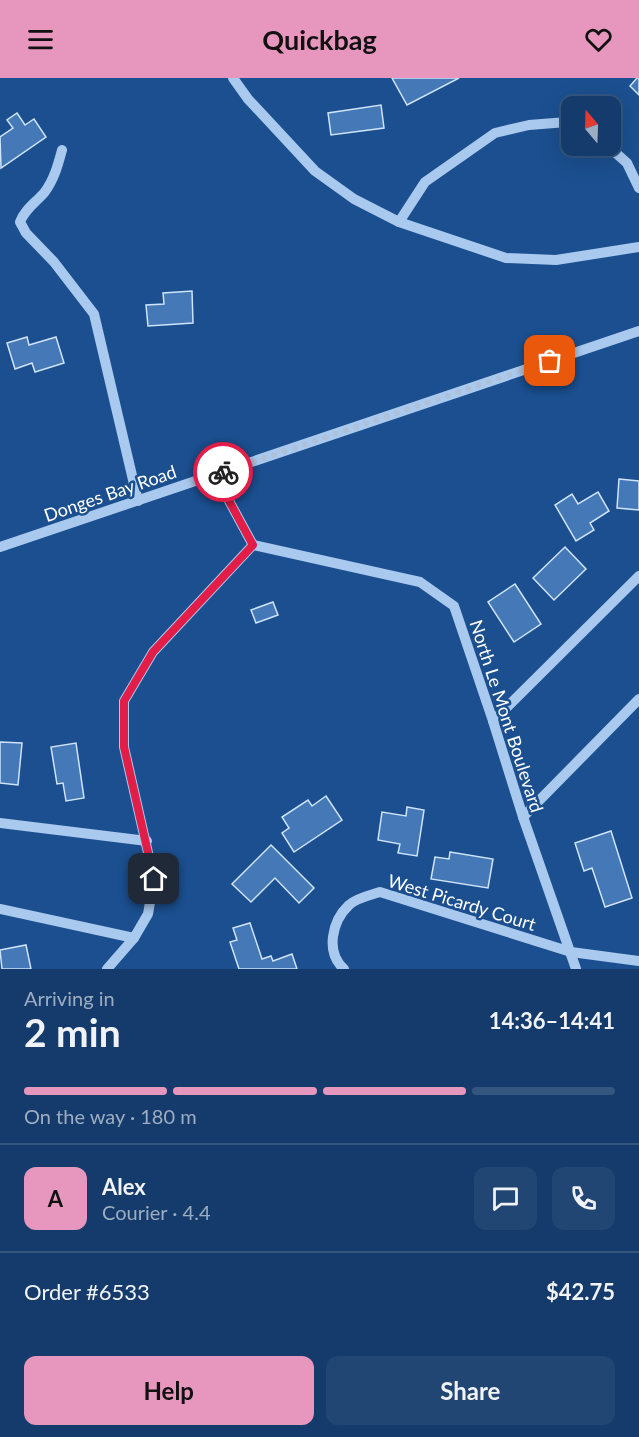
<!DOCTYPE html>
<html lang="en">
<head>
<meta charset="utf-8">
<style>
	body { margin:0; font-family:Lato,sans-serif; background:#214673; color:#f1f3f6; height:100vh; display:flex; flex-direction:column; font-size:22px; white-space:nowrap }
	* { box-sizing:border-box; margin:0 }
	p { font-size:20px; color:#9dadc1 }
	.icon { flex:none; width:33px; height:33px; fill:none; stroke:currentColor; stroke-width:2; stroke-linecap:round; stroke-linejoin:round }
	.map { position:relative; height:891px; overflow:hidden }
	.drawer { display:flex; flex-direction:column; background:#143b6b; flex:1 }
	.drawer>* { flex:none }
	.needle { width:39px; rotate:341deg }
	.controls { position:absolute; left:561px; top:18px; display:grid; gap:12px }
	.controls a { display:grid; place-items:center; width:60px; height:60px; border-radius:12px; background:#143b6b; box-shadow:0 6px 24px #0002,0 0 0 2px #33557e; font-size:30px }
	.pin { position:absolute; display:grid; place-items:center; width:51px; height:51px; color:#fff; margin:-26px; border-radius:12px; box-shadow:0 3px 9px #0006 }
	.courier { position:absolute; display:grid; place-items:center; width:60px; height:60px; margin:-30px; border:4px solid #e11d48; border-radius:50%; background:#fff; color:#222; box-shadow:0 2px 8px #0007 }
	.overview em { font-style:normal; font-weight:700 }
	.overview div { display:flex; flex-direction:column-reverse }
	.overview { display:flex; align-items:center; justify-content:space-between; height:102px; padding:0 24px }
	h1 { font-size:39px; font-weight:700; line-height:45px }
	.bar { display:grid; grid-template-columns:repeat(4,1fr); gap:9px 6px; align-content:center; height:72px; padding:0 24px }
	.bar i { height:8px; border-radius:4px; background:#33557e }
	.bar .current { background:#e797bd }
	.bar p { grid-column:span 4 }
	.line { display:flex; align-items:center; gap:15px; padding:0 24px; border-top:2px solid #33557e }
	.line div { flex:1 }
	.round { display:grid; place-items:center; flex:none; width:63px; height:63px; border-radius:12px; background:#214673 }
	.cta { display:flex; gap:12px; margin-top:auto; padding:12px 24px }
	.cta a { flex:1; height:69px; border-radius:12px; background:#e797bd; color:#111; font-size:24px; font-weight:700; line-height:69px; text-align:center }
	.cta a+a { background:#214673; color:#f1f3f6 }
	header { display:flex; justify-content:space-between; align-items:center; height:78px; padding:0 24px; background:#e797bd; color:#111; font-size:27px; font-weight:700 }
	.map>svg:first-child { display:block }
</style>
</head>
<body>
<header><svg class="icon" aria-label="menu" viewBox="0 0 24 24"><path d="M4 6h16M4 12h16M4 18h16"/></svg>Quickbag<svg class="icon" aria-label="heart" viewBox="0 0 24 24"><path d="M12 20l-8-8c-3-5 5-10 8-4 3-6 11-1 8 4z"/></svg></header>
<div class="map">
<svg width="639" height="891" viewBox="0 0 639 891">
	<rect width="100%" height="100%" fill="#1b4f8f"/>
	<g fill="#4478b7" stroke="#cfe3fa" stroke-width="1.5">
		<polygon points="392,0 459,0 407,27"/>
		<polygon points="637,0 639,0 639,17 630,8"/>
		<polygon points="381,27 384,50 331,57 328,35"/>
		<polygon points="17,35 25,47 34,41 46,59 1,90 0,59 13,50 7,42"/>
		<polygon points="192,213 193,245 148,248 146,227 164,226 163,215"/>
		<polygon points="27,259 29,267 56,259 64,285 35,294 32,285 15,291 7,265"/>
		<polygon points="619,401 639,403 639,432 617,430"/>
		<polygon points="598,414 609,433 590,445 594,452 576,463 555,427 572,416 578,426"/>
		<polygon points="565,469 586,491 554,522 533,500"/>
		<polygon points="515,506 541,546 514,564 488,524"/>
		<polygon points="273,524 278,537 256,545 251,532"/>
		<polygon points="0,664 22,665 18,707 0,705"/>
		<polygon points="76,665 84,720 66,723 63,705 57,706 51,669"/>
		<polygon points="326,718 342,742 294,774 282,755 289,750 282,739 308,722 312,728"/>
		<polygon points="407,729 424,732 417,778 398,775 400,766 378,762 382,734 406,738"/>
		<polygon points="611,753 632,820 605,829 592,790 584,793 575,765"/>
		<polygon points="271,767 314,810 299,825 275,800 251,824 232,806"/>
		<polygon points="450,774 493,781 488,810 431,801 435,779 449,781"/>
		<polygon points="250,845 262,881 271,878 273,883 292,876 297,891 239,891 230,864 237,862 233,850"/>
		<polygon points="26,867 31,891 2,891 0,872"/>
	</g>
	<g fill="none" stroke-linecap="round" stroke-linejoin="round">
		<g stroke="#a9c9ee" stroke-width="10">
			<polyline points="233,0 248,21 315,93 354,121 399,144 506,180 556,182 639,169"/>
			<polyline points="608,68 627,85 639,110"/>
			<path d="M62,72c-4,15 -8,30 -18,43 -9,10 -19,16 -24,29l6,11 28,29 40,52 44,187"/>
			<polyline points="399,144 425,104 495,55 529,47 567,44 572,46"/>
			<polyline points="253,467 420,504 454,528 493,643 523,739 576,891"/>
			<polyline points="0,469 639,253"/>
			<polyline points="493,643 639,498"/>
			<polyline points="523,739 639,621"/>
			<polyline points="0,745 147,763"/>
			<polyline points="0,831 134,860"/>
			<polyline points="107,891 134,860 148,836 154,801 124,669 124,623 153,574 253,467 215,397"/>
			<path d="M344,891c-19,-17 -12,-48 5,-64 7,-7 22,-10 31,-13l191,60 68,9"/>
		</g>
	</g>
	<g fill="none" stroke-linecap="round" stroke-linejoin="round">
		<polyline stroke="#afc1d8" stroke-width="6" stroke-dasharray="0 10.8" points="223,394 550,283"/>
		<polyline stroke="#e11d48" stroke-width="8" points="154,801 124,669 124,623 153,574 253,467 215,397 223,394"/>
	</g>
	<g text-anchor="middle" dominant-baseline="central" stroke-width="5" stroke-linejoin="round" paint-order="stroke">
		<g font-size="18" fill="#fff" stroke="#1b4f8f">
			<text transform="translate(110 415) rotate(-19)">Donges Bay Road</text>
			<text transform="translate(507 638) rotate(72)">North Le Mont Boulevard</text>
			<text transform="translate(462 824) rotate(17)">West Picardy Court</text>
		</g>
	</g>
</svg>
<div class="controls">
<a><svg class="needle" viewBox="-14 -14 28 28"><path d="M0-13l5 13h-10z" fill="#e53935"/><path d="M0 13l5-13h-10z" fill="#9dadc1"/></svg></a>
</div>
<div class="pin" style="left:550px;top:283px;background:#ea580c"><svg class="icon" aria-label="bag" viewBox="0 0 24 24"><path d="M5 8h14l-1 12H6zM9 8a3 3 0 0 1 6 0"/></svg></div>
<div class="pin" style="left:154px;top:801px;background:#1f2937"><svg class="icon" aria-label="home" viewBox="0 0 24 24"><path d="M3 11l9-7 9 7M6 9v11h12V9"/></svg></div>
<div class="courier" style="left:223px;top:394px"><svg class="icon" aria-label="bike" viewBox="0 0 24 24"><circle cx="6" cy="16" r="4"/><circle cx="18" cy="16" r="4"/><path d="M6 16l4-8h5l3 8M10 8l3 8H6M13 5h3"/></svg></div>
</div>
<section class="drawer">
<div class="overview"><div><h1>2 min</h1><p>Arriving in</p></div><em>14:36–14:41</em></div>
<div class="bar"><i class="current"></i><i class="current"></i><i class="current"></i><i></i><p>On the way · 180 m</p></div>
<div class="line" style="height:108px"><b class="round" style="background:#e797bd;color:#111">A</b><div><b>Alex</b><p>Courier · 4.4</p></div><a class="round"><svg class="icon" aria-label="chat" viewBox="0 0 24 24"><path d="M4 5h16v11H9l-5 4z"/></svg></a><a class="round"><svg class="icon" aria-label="phone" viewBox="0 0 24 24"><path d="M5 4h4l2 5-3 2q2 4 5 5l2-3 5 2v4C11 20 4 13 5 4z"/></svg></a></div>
<div class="line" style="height:78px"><div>Order #6533</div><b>$42.75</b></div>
<div class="cta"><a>Help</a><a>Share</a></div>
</section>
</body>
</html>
